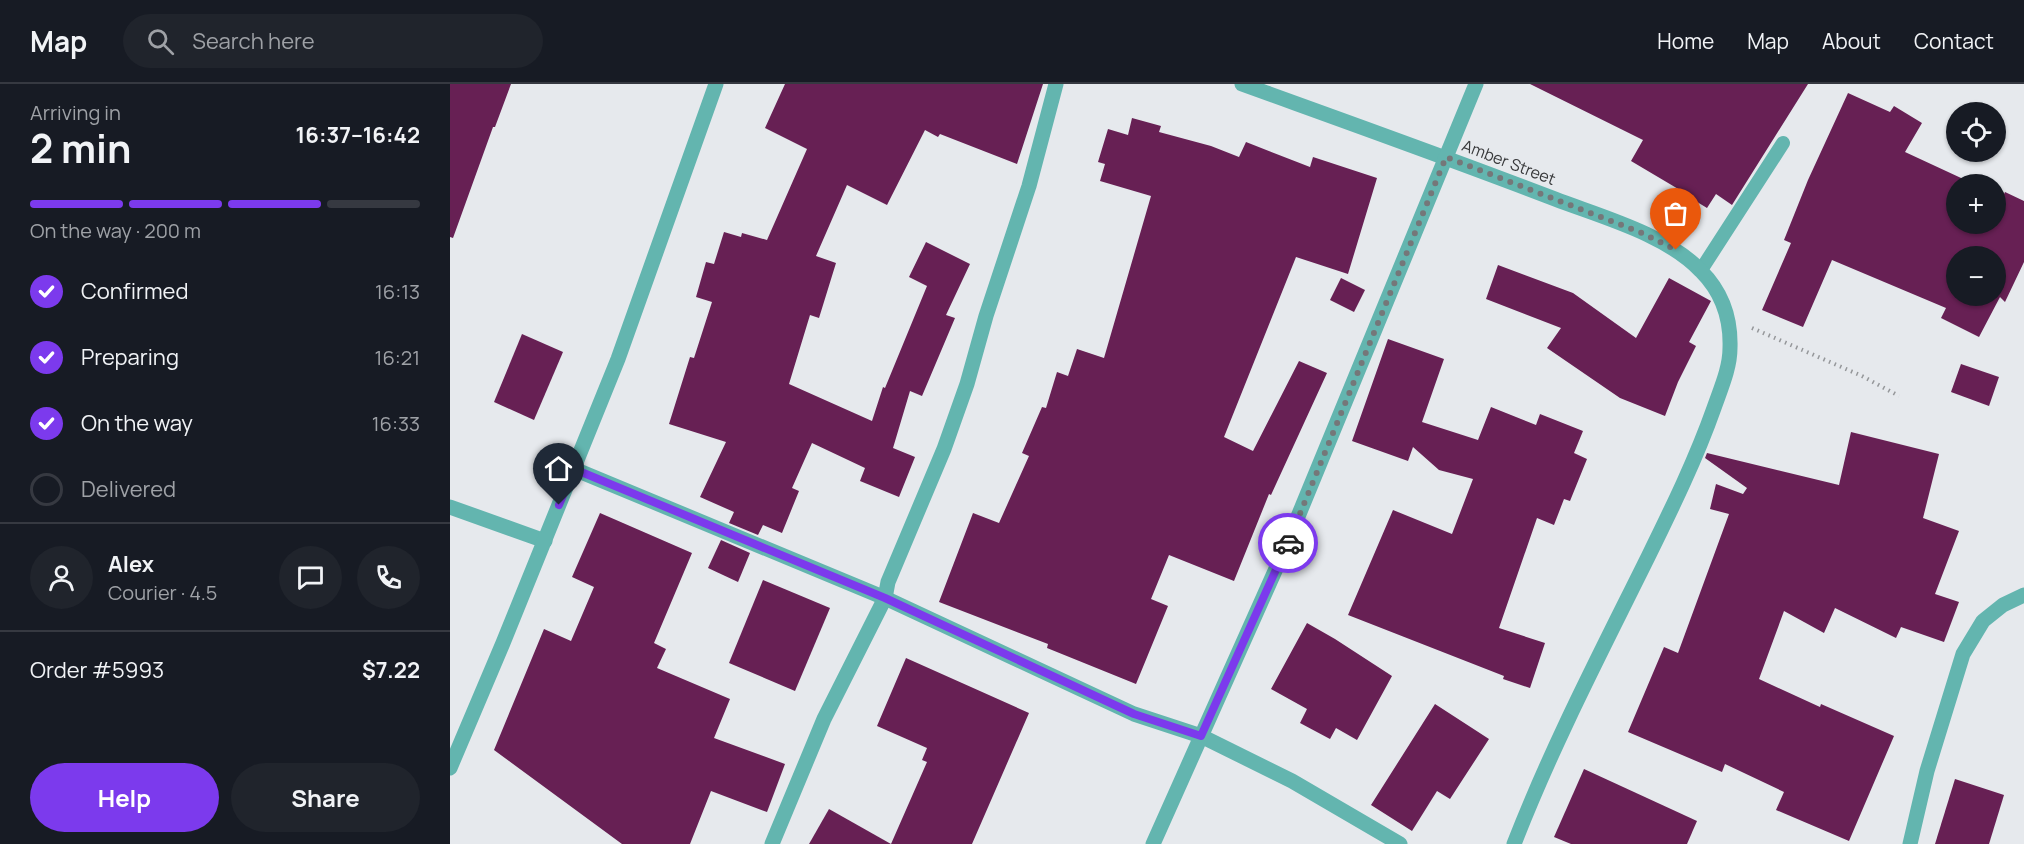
<!DOCTYPE html>
<html lang="en">
<head>
<meta charset="utf-8">
<style>
	body { margin:0; font-family:Manrope,sans-serif; background:#20242c; color:#f1f3f6; height:100vh; display:flex; flex-direction:column; font-size:22px; white-space:nowrap }
	* { box-sizing:border-box; margin:0 }
	p { font-size:20px; color:#9ea1a6 }
	.icon { flex:none; width:33px; height:33px; fill:none; stroke:currentColor; stroke-width:2; stroke-linecap:round; stroke-linejoin:round }
	.map { position:relative; flex:1; overflow:hidden }
	.details { display:flex; flex-direction:column; background:#171b24; width:450px }
	.details>* { flex:none }
	.tools { position:absolute; left:1496px; top:18px; display:grid; gap:12px }
	.tools a { display:grid; place-items:center; width:60px; height:60px; border-radius:50%; background:#171b24; box-shadow:0 2px 4px #0004; font-size:30px }
	.pin { position:absolute; display:grid; place-items:center; width:51px; height:51px; color:#fff; margin:-62px -26px; border-radius:50% 50% 50% 0; rotate:-45deg; box-shadow:0 0 6px #0007 }
	.pin .icon { rotate:45deg }
	.courier { position:absolute; display:grid; place-items:center; width:60px; height:60px; margin:-30px; border:4px solid #7c3aed; border-radius:50%; background:#fff; color:#222; box-shadow:0 2px 8px #0007 }
	.overview em { font-style:normal; font-weight:700 }
	.overview div { display:flex; flex-direction:column-reverse }
	.overview { display:flex; align-items:center; justify-content:space-between; height:102px; padding:0 30px }
	h1 { font-size:39px; font-weight:700; line-height:45px }
	.bar { display:grid; grid-template-columns:repeat(4,1fr); gap:9px 6px; align-content:center; height:72px; padding:0 30px }
	.bar i { height:8px; border-radius:4px; background:#363941 }
	.bar .active { background:#7c3aed }
	.bar p { grid-column:span 4 }
	.line { display:flex; align-items:center; gap:15px; padding:0 30px; border-top:2px solid #363941 }
	.line div { flex:1 }
	.round { display:grid; place-items:center; flex:none; width:63px; height:63px; border-radius:32px; background:#20242c }
	ol { padding:0 30px; list-style:none }
	li { display:flex; align-items:center; gap:18px; height:66px }
	li p { margin-inline-start:auto }
	li .icon { padding:6px; border-radius:50%; background:#7c3aed; color:#fff; stroke-width:4 }
	li:last-child { color:#9ea1a6 }
	li i { width:33px; height:33px; border:3px solid #363941; border-radius:50% }
	.cta { display:flex; gap:12px; margin-top:auto; padding:12px 30px }
	.cta a { flex:1; height:69px; border-radius:36px; background:#7c3aed; color:#fff; font-size:24px; font-weight:700; line-height:69px; text-align:center }
	.cta a+a { background:#20242c; color:#f1f3f6 }
	header { display:flex; align-items:center; gap:36px; box-sizing:border-box; height:84px; padding:0 30px; background:#171b24; border-bottom:2px solid #363941 }
	header strong { font-size:28px }
	nav { display:flex; gap:33px; margin-inline-start:auto; font-size:21px }
	.search { width:420px; height:54px; background:#20242c; display:flex; align-items:center; gap:15px; box-sizing:border-box; padding:0 21px; border-radius:33px; color:#9ea1a6; font-size:22px }
	main { display:flex; flex:1; min-height:0 }
	.map>svg:first-child { display:block }
</style>
</head>
<body>
<header>
<strong>Map</strong>
<div class="search"><svg class="icon" aria-label="search" viewBox="0 0 24 24"><circle cx="10" cy="10" r="6"/><path d="M15 15l6 6"/></svg>Search here</div>
<nav><a>Home</a><a>Map</a><a>About</a><a>Contact</a></nav>
</header>
<main>
<section class="details">
<div class="overview"><div><h1>2 min</h1><p>Arriving in</p></div><em>16:37–16:42</em></div>
<div class="bar"><i class="active"></i><i class="active"></i><i class="active"></i><i></i><p>On the way · 200 m</p></div>
<ol>
<li><svg class="icon" aria-label="check" viewBox="0 0 24 24"><path d="M5 12l5 5 9-10"/></svg>Confirmed<p>16:13</p></li>
<li><svg class="icon" aria-label="check" viewBox="0 0 24 24"><path d="M5 12l5 5 9-10"/></svg>Preparing<p>16:21</p></li>
<li><svg class="icon" aria-label="check" viewBox="0 0 24 24"><path d="M5 12l5 5 9-10"/></svg>On the way<p>16:33</p></li>
<li><i></i>Delivered</li>
</ol>
<div class="line" style="height:108px"><a class="round"><svg class="icon" aria-label="person" viewBox="0 0 24 24"><circle cx="12" cy="8" r="4"/><path d="M4 21q1-7 8-7t8 7"/></svg></a><div><b>Alex</b><p>Courier · 4.5</p></div><a class="round"><svg class="icon" aria-label="chat" viewBox="0 0 24 24"><path d="M4 5h16v11H9l-5 4z"/></svg></a><a class="round"><svg class="icon" aria-label="phone" viewBox="0 0 24 24"><path d="M5 4h4l2 5-3 2q2 4 5 5l2-3 5 2v4C11 20 4 13 5 4z"/></svg></a></div>
<div class="line" style="height:78px"><div>Order #5993</div><b>$7.22</b></div>
<div class="cta"><a>Help</a><a>Share</a></div>
</section>
<div class="map">
<svg width="1574" height="760" viewBox="0 0 1574 760">
	<rect width="100%" height="100%" fill="#e6e9ed"/>
	<g fill="#672054" fill-rule="evenodd">
		<polygon points="0,0 61,0 45,43 43,43 3,154 0,153"/>
		<polygon points="335,0 593,0 567,80 490,50 488,53 475,46 437,121 397,101 366,172 386,179 369,234 360,231 339,300 422,337 433,303 435,304 477,202 459,193 476,158 520,180 496,231 505,234 472,312 460,307 443,364 465,373 449,413 410,397 415,384 362,359 342,404 349,407 332,449 313,441 308,451 279,439 284,428 250,413 276,358 219,340 240,273 244,274 262,218 246,213 256,178 264,180 274,148 291,153 292,149 317,156 357,65 315,44"/>
		<polygon points="1080,0 1358,0 1282,121 1266,110 1257,124 1234,110 1235,109 1181,77 1193,56"/>
		<path d="M1398,9l42,19 4,-6 28,17 -17,29 69,32h-18v40h39v-30l7,4 3,-6 19,9v61l-19,40 -5,-5 -21,40 -38,-19 5,-10 -114,-48 -29,67 -41,-17 29,-67 -7,-3 24,-60zM1506,172h39v40h-39z"/>
		<polygon points="682,34 711,42 709,48 761,62 789,73 796,58 860,83 863,73 927,94 898,190 846,173 774,353 803,367 849,277 877,289 821,411 819,410 784,497 719,471 701,515 718,522 686,600 597,564 598,560 489,518 523,429 549,439 579,372 572,369 592,323 596,324 607,288 618,292 627,265 654,274 701,112 650,97 655,80 648,78 658,45 678,51"/>
		<polygon points="1048,181 1123,209 1186,254 1219,194 1261,217 1239,258 1246,262 1228,298 1215,332 1170,314 1097,264 1111,244 1036,215"/>
		<polygon points="891,194 915,206 904,228 880,216"/>
		<polygon points="72,250 113,268 84,336 44,318"/>
		<polygon points="938,255 994,275 972,338 1028,356 1041,323 1086,341 1090,330 1133,347 1124,369 1137,375 1120,417 1114,415 1104,441 1087,434 1049,544 1095,559 1080,604 1053,595 1054,592 898,531 943,426 1002,450 1023,395 989,386 963,363 958,377 902,357"/>
		<polygon points="1511,280 1549,293 1539,322 1501,308"/>
		<polygon points="1401,348 1489,370 1473,434 1509,447 1485,510 1509,518 1494,558 1451,543 1446,554 1385,524 1374,549 1334,527 1309,595 1370,623 1371,620 1444,652 1399,757 1326,726 1334,708 1275,680 1272,688 1178,648 1214,563 1228,569 1279,430 1260,425 1266,400 1293,410 1297,404 1255,374 1257,369 1389,401"/>
		<polygon points="150,429 242,469 204,559 216,565 207,584 280,615 264,654 335,680 317,728 261,707 240,760 172,760 44,666 94,545 121,557 144,503 122,493"/>
		<polygon points="271,456 300,469 288,498 258,484"/>
		<polygon points="313,496 380,524 345,607 279,579"/>
		<polygon points="857,539 885,555 942,592 907,656 886,644 880,655 850,639 857,625 821,605"/>
		<polygon points="456,574 579,629 522,760 441,760 477,678 472,676 477,664 427,642"/>
		<polygon points="985,620 1039,655 1000,715 987,707 962,747 921,721"/>
		<polygon points="1134,685 1247,737 1237,760 1121,760 1104,753"/>
		<polygon points="1505,695 1554,711 1539,760 1485,760"/>
		<polygon points="379,725 441,760 359,760"/>
	</g>
	<g fill="none" stroke-linecap="round" stroke-linejoin="round">
		<polyline stroke="#95979a" stroke-width="4" stroke-dasharray="1.5 4.5" stroke-linecap="butt" points="1302,244 1412,292 1449,312"/>
		<polyline stroke="#63b5af" stroke-width="14" points="1251,186 1333,59"/>
		<g stroke="#63b5af" stroke-width="15">
			<path d="M792,0c105,38 209,75 313,115 47,18 111,35 146,72 21,21 30,48 29,77 0,20 -9,40 -16,60 -18,51 -42,100 -66,149 -47,95 -96,189 -134,287"/>
			<polyline points="124,385 435,514 684,630 751,652 842,697 950,760"/>
			<polyline points="0,423 95,457"/>
			<polyline points="0,684 53,559 168,275 266,0"/>
			<polyline points="322,760 374,635 435,514 438,498 494,365 517,300 536,232 579,102 606,0"/>
			<polyline points="703,760 833,469 1026,0"/>
			<polyline points="1460,760 1477,687 1513,570 1533,537 1553,521 1574,511"/>
		</g>
	</g>
	<g fill="none" stroke-linecap="round" stroke-linejoin="round">
		<polyline stroke="#757779" stroke-width="6" stroke-dasharray="0 10.8" points="838,459 996,73 1192,149 1226,166"/>
		<polyline stroke="#7c3aed" stroke-width="8" points="109,421 124,385 435,514 684,630 751,652 838,459"/>
	</g>
	<g text-anchor="middle" dominant-baseline="central" stroke-width="6" stroke-linejoin="round" paint-order="stroke">
		<g font-size="16" fill="#38393b" stroke="#e6e9ed">
			<text transform="translate(1059 78) rotate(21)">Amber Street</text>
		</g>
	</g>
</svg>
<div class="tools">
<a><svg class="icon" aria-label="locate" viewBox="0 0 24 24"><circle cx="12" cy="12" r="6"/><path d="M12 2v4M12 18v4M2 12h4M18 12h4"/></svg></a>
<a>+</a>
<a>−</a>
</div>
<div class="pin" style="left:1226px;top:166px;background:#ea580c"><svg class="icon" aria-label="bag" viewBox="0 0 24 24"><path d="M5 8h14l-1 12H6zM9 8a3 3 0 0 1 6 0"/></svg></div>
<div class="pin" style="left:109px;top:421px;background:#1f2937"><svg class="icon" aria-label="home" viewBox="0 0 24 24"><path d="M3 11l9-7 9 7M6 9v11h12V9"/></svg></div>
<div class="courier" style="left:838px;top:459px"><svg class="icon" aria-label="car" viewBox="0 0 24 24"><path d="M5 17H2v-5l4-1 3-4h7l3 4 3 1v5h-3M9 17h6M6 11h13"/><circle cx="7" cy="17" r="2"/><circle cx="17" cy="17" r="2"/></svg></div>
</div>
</main>
</body>
</html>
